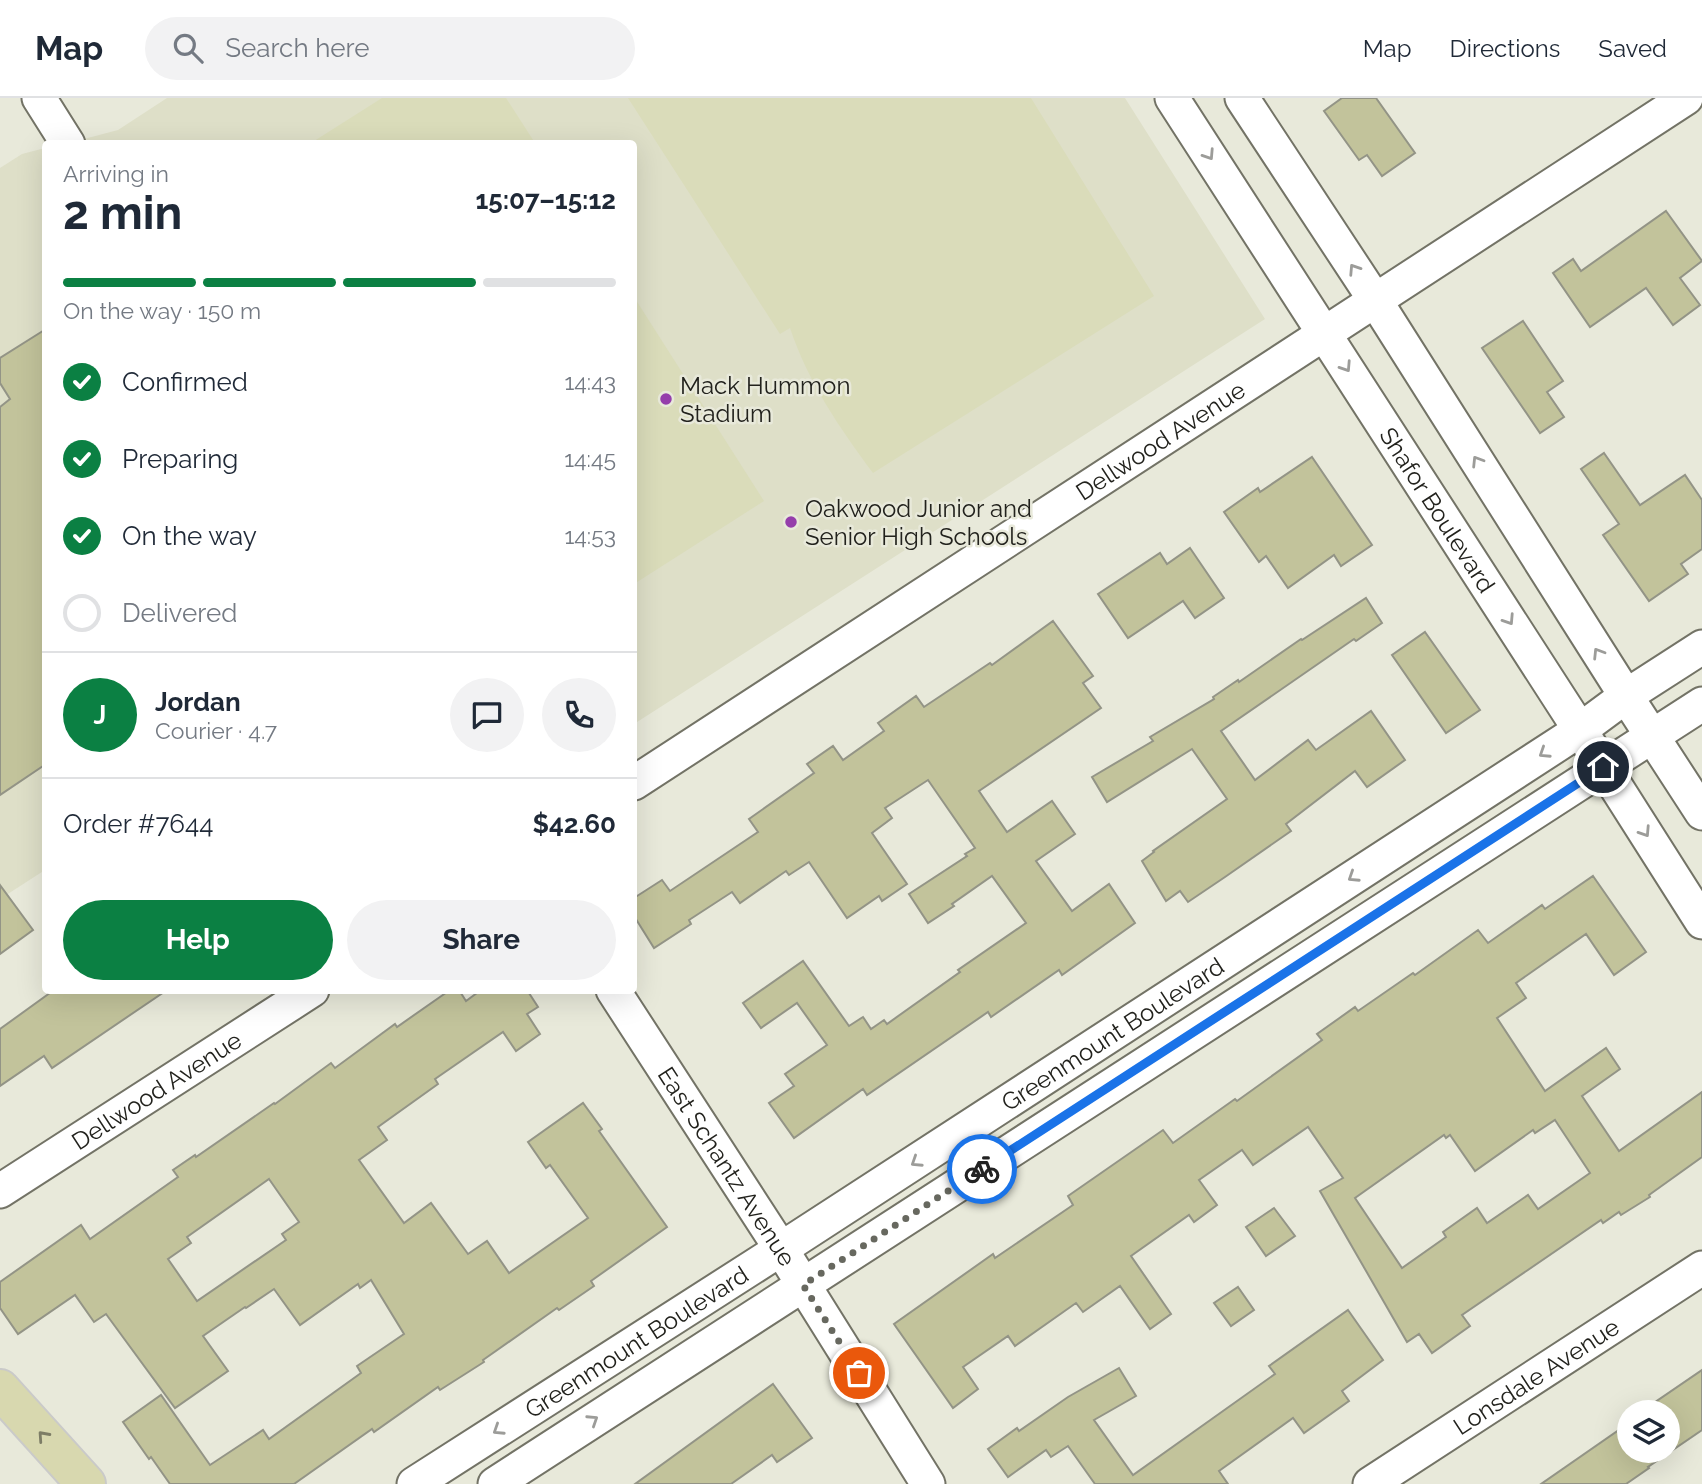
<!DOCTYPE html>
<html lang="en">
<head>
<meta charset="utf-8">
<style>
	body { margin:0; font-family:Raleway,sans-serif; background:#f2f2f3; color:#1f2937; height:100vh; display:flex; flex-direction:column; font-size:26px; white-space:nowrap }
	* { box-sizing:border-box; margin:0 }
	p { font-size:23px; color:#747a83 }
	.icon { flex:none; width:38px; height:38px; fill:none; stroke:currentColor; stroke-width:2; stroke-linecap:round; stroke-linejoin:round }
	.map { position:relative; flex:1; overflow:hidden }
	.side { position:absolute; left:42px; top:42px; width:595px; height:854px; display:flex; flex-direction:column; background:#fff; border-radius:7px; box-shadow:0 7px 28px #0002 }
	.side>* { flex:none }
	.fabs { position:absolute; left:1617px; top:1302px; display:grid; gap:14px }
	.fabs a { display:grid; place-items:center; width:63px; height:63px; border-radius:50%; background:#fff; box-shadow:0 7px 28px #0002; font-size:35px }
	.pin { position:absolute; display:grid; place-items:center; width:60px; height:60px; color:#fff; margin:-30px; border:4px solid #fff; border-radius:50%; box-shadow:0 2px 7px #0007 }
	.courier { position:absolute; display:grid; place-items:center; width:70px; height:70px; margin:-35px; border:5px solid #1a73e8; border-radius:50%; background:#fff; color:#222; box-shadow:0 2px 9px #0007 }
	.overview em { font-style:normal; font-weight:700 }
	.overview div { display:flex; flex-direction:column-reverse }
	.overview { display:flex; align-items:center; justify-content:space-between; height:119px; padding:0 21px }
	h1 { font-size:46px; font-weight:700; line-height:52px }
	.bar { display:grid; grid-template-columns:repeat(4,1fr); gap:10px 7px; align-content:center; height:84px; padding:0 21px }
	.bar i { height:9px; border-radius:5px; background:#e0e1e3 }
	.bar .current { background:#0b8043 }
	.bar p { grid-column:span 4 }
	.line { display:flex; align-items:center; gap:18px; padding:0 21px; border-top:2px solid #e0e1e3 }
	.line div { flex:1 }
	.round { display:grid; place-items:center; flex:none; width:74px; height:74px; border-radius:37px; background:#f2f2f3 }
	ol { padding:0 21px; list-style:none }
	li { display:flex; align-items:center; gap:21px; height:77px }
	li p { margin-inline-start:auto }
	li .icon { padding:7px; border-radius:50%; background:#0b8043; color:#fff; stroke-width:4 }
	li:last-child { color:#747a83 }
	li i { width:38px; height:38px; border:4px solid #e0e1e3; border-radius:50% }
	.action { display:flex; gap:14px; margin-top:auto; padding:14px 21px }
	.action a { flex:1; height:80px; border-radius:42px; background:#0b8043; color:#fff; font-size:28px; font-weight:700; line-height:80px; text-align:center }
	.action a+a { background:#f2f2f3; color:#1f2937 }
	header { display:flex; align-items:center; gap:42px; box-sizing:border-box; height:98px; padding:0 35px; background:#fff; border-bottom:2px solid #e0e1e3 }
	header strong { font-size:33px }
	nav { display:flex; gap:38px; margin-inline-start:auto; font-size:24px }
	.search { width:490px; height:63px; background:#f2f2f3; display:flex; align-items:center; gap:18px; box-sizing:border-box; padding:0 24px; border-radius:38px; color:#747a83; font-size:26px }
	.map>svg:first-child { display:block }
</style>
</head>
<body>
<header>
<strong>Map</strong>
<div class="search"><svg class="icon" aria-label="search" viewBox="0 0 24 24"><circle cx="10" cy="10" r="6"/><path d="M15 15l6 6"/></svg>Search here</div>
<nav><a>Map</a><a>Directions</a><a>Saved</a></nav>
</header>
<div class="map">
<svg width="1702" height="1386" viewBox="0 0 1702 1386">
	<rect width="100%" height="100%" fill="#e8e9da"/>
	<g fill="#dedfc8">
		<polygon points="167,0 1125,0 1265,221 634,626 634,46 65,46 118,32"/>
		<polygon points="45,50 45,772 0,801 0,70 22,56"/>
	</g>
	<g fill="#dadcba">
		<polygon points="382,0 506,0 535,45 311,45"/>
		<path d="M628,0h403l123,198 -281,177c-34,-46 -65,-91 -83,-145l-10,6z"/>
		<polygon points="634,199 764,403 634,486"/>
	</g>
	<g fill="#c2c39b" stroke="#939486" stroke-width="2" fill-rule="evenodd">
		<polygon points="1342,0 1376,0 1415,55 1382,78 1367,57 1359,62 1324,13"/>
		<polygon points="1666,113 1702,163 1680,180 1700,207 1673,227 1646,190 1590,229 1553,175 1573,161 1581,173"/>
		<polygon points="1523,223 1563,283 1547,294 1564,319 1540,335 1482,250"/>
		<polygon points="46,231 46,666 0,697 0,309 10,301 0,285 0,260"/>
		<polygon points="1604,355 1640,407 1685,377 1702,402 1702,451 1681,466 1688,476 1649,503 1603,437 1619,426 1581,371"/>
		<polygon points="1312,359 1372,447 1341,468 1334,457 1288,490 1266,458 1259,464 1224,414 1258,390 1260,394"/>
		<polygon points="1190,450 1224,500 1195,520 1183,503 1128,540 1098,496 1160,455 1167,466"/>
		<polygon points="1366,500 1382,525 1356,543 1354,541 1221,633 1255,682 1308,642 1316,652 1371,613 1405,662 1367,689 1355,673 1286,726 1291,733 1225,779 1188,804 1180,793 1166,803 1142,763 1154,754 1153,753 1227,701 1192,651 1107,704 1092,679 1153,643 1150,639 1214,601 1213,599 1238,582 1239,584 1301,541 1302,542"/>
		<polygon points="1053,523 1093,578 1083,585 1101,610 979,693 1007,734 1052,703 1075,736 1036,763 1072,813 1109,786 1135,825 1062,877 1059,872 991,919 988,914 867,997 863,991 794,1040 769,1005 794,988 785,976 827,947 797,905 761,930 743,905 803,863 849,928 863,919 871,931 884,922 887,926 960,874 958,872 1026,825 992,778 952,806 954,808 928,825 909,796 967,758 965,756 975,750 928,682 885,710 892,720 872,735 907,786 882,803 879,798 847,820 809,764 789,777 786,773 740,805 732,794 689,822 691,826 654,850 634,818 634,800 662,782 670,793 758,734 749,721 814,675 807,666 833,648 843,662 884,633 878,625 916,598 924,609 990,565 992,567"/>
		<polygon points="1425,534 1480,612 1446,635 1392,557"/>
		<path d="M1593,778l53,76 -32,23 -28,-41 -70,49 10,15 -29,20 48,73 61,-43 14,21 -38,27 37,55 83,-59v65l-53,38 1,2 -29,18 -2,-3 -16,11 -2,-3 -139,95 8,11 -38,27 -13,-19 -12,8 -87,-151 23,-13 -35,-51 -55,38 -11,-15 -43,30 18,25 -23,17 -5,-7 -58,41 40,58 -21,15 -30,-43 -37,26 -7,-9 -61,43 -7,-10 -45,31 15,22 -25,19 -59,-84 99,-70 2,4 78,-53 -5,-9 95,-66 10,13 62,-44 2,2 85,-61 -5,-6 38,-27 3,4 55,-38 2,2 63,-45 10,13 54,-38 3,4zM1555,1022l35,53 -52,36 -10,-14 -41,28 -10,-15 -34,24 3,5 -44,31 -47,-70 89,-63 2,3 4,-3 25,36 58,-41 2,3z"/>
		<polygon points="0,787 33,832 0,856"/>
		<polygon points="54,892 167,892 52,970 44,958 0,988 0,931"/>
		<path d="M450,892h9l7,11 15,-11h46l11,17 -11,7 13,20 -24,17 -13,-19 -68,47 3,5 -60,43 9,13 -28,20 45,63 27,-20 37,51 19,-13 22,32 79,-55 -38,-53 -4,3 -18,-26 55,-39 19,26 -3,2 68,96 -76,54 3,5 -35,24 -2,-2 -74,52 1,2 -44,28 -2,-3 -64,45 -2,-3 -78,55h-124l-19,-27 -2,2 -26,-37 38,-27 49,70 53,-35 6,9 92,-66 -4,-7 47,-32 -33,-54 -11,8 -2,-4 -58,41 -26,-36 -28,19 -1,-1 -42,29 25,35 -53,37 -69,-94 -12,8 -19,-27 -57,39 -18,-26v-26l81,-57 9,14 88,-62 -5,-7 22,-15 1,2 78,-54 1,1 56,-41 4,5 60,-44 2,3zM269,1081l30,43 -17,12 4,6 -89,61 -29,-42 23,-16 -4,-6z"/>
		<polygon points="1274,1110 1295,1138 1266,1158 1246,1129"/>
		<polygon points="1238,1189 1254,1212 1231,1228 1214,1205"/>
		<polygon points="1348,1212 1383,1262 1342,1293 1349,1303 1304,1335 1293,1320 1219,1373 1228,1386 1095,1386 1068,1348 1051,1359 1046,1352 1008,1379 988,1351 1017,1330 1019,1333 1068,1299 1119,1270 1136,1298 1094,1322 1133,1377 1275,1276 1269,1268"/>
		<polygon points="1702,1272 1702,1332 1648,1369 1649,1370 1626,1386 1541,1386 1629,1325 1629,1353 1668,1353 1668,1314 1645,1314 1650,1311 1648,1309"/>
		<polygon points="773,1286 812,1340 777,1364 772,1357 731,1386 635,1386"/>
	</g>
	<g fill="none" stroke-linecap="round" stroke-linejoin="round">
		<g stroke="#737366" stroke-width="37">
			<g id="street">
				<polyline points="39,0 68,46"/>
				<path id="s1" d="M1172,0l408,632 122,192"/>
				<polyline points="1242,0 1375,202 1626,598 1702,715"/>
				<path id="s2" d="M634,685l1052,-685"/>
				<path id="s3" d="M613,892l168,259 147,235"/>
				<path id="s4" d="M0,1093l312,-201"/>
				<path id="s5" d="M414,1386l367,-235 799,-519 46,-34 76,-49"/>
				<polyline points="495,1386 1702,606"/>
				<path id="s6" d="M1370,1386l332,-216"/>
			</g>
		</g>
		<g stroke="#cacac9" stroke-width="42">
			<polyline id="primary" points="0,1291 86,1386"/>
		</g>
		<use href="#street" stroke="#fff" stroke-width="33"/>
		<use href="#primary" stroke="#d8d8af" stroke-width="38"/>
	</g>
	<defs><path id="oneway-chevron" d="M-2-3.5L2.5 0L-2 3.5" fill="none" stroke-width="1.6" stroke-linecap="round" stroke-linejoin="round" transform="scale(1.75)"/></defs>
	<g stroke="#9c9c99">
		<use href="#oneway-chevron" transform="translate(1209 57) rotate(57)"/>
		<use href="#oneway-chevron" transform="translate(1354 171) rotate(-123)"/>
		<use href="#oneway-chevron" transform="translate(1346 269) rotate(57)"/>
		<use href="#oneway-chevron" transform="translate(1477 363) rotate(-122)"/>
		<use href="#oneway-chevron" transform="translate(1509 522) rotate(57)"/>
		<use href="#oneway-chevron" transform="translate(1598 555) rotate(-122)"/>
		<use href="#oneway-chevron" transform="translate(1544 655) rotate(147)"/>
		<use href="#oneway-chevron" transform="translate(1645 734) rotate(57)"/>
		<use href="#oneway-chevron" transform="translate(1353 779) rotate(147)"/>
		<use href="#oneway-chevron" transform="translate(916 1064) rotate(147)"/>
		<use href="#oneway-chevron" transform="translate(593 1322) rotate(-33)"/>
		<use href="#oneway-chevron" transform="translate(498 1332) rotate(147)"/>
	</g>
	<use stroke="#7d7d66" href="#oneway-chevron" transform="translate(43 1338) rotate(-132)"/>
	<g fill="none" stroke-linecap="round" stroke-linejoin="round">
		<polyline stroke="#67685f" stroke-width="7" stroke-dasharray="0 12.6" points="859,1275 803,1187 982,1071"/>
		<polyline stroke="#1a73e8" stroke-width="9" points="982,1071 1603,669"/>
	</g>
	<g fill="#953eab" stroke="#e8e9da" stroke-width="2.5">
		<circle cx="666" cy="301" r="7"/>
		<circle cx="791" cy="424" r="7"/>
	</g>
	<g text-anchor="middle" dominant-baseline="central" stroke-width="5" stroke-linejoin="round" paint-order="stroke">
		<g font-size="24" fill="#22221d" stroke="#e8e9da" text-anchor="start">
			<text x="680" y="287">Mack Hummon<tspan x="680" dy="28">Stadium</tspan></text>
			<text x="805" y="410">Oakwood Junior and<tspan x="805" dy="28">Senior High Schools</tspan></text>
		</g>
		<g font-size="24" fill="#22221d" stroke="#e8e9da">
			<text stroke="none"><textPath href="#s2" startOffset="628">Dellwood Avenue</textPath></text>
			<text stroke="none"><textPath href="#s1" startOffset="490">Shafor Boulevard</textPath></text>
			<text stroke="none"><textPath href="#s5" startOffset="831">Greenmount Boulevard</textPath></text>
			<text stroke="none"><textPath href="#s4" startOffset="186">Dellwood Avenue</textPath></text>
			<text stroke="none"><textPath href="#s3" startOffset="210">East Schantz Avenue</textPath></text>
			<text stroke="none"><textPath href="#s5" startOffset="264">Greenmount Boulevard</textPath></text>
			<text stroke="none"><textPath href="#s6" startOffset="198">Lonsdale Avenue</textPath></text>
		</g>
	</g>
</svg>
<div class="fabs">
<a><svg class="icon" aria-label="layers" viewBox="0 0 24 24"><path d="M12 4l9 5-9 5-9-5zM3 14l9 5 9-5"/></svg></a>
</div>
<div class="pin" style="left:859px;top:1275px;background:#ea580c"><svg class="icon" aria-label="bag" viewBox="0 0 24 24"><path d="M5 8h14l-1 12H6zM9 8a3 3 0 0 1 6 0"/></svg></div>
<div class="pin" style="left:1603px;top:669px;background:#1f2937"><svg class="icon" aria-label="home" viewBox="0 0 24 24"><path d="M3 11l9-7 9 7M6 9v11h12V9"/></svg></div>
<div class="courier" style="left:982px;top:1071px"><svg class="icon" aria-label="bike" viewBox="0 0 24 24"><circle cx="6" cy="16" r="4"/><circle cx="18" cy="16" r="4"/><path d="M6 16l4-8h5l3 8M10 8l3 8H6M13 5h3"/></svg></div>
<section class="side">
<div class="overview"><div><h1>2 min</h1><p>Arriving in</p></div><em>15:07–15:12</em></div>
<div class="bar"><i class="current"></i><i class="current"></i><i class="current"></i><i></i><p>On the way · 150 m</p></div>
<ol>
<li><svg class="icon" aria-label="check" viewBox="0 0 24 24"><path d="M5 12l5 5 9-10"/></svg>Confirmed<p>14:43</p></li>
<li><svg class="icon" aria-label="check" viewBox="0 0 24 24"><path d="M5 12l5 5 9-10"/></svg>Preparing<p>14:45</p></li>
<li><svg class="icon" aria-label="check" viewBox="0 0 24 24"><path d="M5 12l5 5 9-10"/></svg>On the way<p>14:53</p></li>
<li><i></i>Delivered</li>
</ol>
<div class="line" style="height:126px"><b class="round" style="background:#0b8043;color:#fff">J</b><div><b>Jordan</b><p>Courier · 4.7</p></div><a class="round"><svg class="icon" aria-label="chat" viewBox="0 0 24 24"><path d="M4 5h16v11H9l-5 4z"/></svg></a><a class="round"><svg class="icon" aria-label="phone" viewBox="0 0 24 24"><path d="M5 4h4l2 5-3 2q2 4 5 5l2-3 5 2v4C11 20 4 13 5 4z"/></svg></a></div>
<div class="line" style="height:91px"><div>Order #7644</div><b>$42.60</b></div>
<div class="action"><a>Help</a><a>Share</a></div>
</section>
</div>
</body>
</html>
